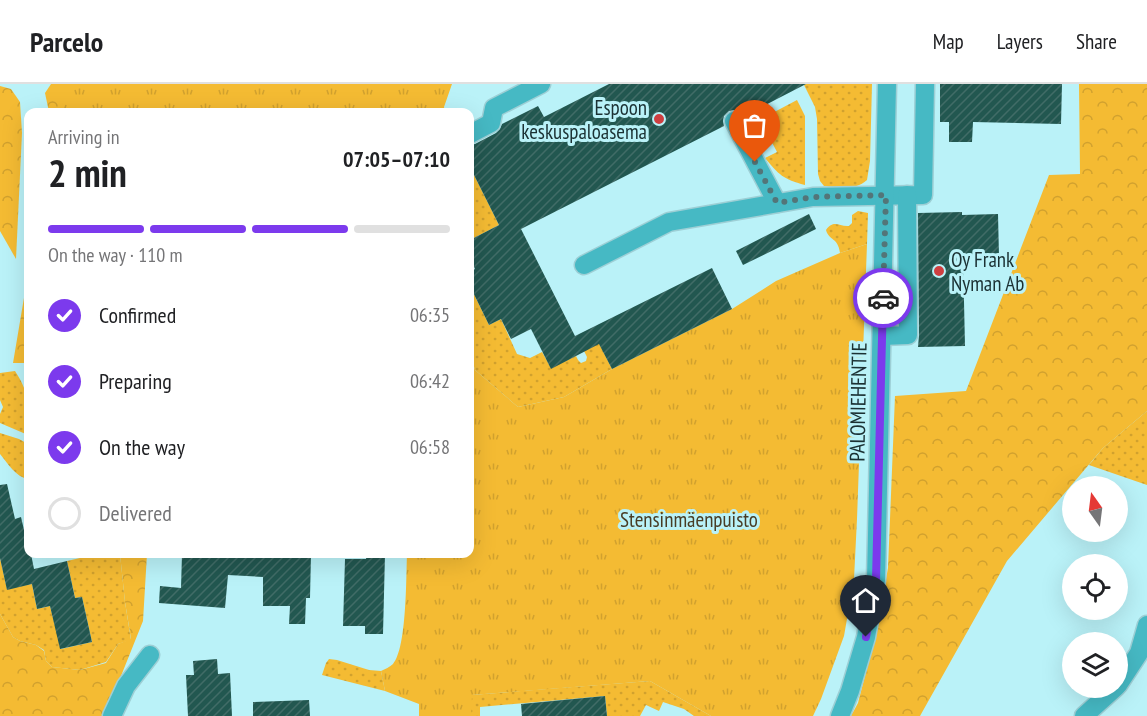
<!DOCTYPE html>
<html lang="en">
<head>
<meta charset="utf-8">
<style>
	body { margin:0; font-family:"PT Sans Narrow",sans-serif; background:#f6f6f6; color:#202124; height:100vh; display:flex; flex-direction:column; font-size:22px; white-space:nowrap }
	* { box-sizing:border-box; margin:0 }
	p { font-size:20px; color:#757577 }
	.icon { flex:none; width:33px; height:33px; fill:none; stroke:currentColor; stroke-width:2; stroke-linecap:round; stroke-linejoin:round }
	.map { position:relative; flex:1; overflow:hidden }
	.details { position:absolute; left:24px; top:24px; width:450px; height:450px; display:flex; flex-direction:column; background:#fff; border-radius:12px; box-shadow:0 6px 24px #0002 }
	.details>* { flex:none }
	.needle { width:39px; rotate:346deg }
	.controls { position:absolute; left:1062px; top:392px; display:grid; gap:12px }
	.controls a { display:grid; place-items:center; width:66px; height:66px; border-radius:50%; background:#fff; box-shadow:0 6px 24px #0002; font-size:30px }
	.pin { position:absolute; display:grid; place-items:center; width:51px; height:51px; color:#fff; margin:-62px -26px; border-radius:50% 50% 50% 0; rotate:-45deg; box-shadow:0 0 6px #0007 }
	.pin .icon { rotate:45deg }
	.courier { position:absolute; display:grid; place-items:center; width:60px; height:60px; margin:-30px; border:4px solid #7c3aed; border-radius:50%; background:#fff; color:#222; box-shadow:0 2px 8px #0007 }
	.summary em { font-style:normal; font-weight:600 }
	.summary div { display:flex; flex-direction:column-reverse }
	.summary { display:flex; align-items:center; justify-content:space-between; height:102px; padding:0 24px }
	h1 { font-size:39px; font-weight:600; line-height:45px }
	.bar { display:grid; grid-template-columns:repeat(4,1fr); gap:9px 6px; align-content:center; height:72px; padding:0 24px }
	.bar i { height:8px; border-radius:4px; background:#e0e0e0 }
	.bar .current { background:#7c3aed }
	.bar p { grid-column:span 4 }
	ol { padding:0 24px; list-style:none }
	li { display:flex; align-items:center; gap:18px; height:66px }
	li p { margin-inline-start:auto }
	li .icon { padding:6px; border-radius:50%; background:#7c3aed; color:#fff; stroke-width:4 }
	li:last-child { color:#757577 }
	li i { width:33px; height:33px; border:3px solid #e0e0e0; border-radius:50% }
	header { display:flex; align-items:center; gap:36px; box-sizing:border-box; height:84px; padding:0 30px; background:#fff; border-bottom:2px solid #e0e0e0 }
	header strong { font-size:28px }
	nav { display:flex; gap:33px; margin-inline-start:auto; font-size:21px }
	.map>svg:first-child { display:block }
</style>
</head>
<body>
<header>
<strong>Parcelo</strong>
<nav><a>Map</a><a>Layers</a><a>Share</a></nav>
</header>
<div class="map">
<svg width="1147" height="632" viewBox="0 0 1147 632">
	<defs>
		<pattern id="grass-dots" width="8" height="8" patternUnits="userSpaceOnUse" patternTransform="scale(1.5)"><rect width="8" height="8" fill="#f4bb33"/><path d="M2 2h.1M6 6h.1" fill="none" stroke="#d1a12e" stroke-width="1.8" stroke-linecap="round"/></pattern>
		<pattern id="forest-crowns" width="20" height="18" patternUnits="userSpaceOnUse" patternTransform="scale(1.5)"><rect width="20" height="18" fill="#f4bb33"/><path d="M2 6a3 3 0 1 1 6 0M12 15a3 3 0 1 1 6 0" fill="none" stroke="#d1a12e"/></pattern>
		<pattern id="park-tufts" width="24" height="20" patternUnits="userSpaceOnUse" patternTransform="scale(1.5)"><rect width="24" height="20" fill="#f4bb33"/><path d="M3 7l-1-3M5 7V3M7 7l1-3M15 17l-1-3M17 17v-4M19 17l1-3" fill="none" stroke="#d1a12e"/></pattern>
		<pattern id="building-hatch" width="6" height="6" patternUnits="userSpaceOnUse" patternTransform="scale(1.5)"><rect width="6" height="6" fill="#225750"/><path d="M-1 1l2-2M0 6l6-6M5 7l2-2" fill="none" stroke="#416c67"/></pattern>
	</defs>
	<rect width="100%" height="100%" fill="#baf2f8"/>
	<g fill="url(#grass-dots)">
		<path d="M806,0h66l-2,77 -3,19c-12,11 -28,7 -43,6l-4,-5 -2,-7 -1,-55 -2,-12 -11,-22z"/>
		<path d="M797,16l8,16v69c-22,-6 -26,-10 -40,-27l12,-6 -11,-21 -12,5 -10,-20 14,-8 5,10z"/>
		<polygon points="470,83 499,141 470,156"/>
		<path d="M858,127l10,2 -1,31 -27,9c-2,-16 -11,-12 -14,-23 8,-11 13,-3 23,-4l3,-3v-8z"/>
		<polygon points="470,202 489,241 501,235 517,270 530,274 542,268 551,284 576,272 578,276 581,279 586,277 587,273 583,265 598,257 612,285 564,313 518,323 475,286 470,269"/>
		<path d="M15,287c16,24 13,37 13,64l-28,-12v-9l3,-7 -3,-7v-27z"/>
		<polygon points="1147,327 1147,401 1089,381 1103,364"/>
		<path d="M0,349l19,6 9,5v35c-12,-2 -20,-15 -28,-25z"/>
		<polygon points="80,470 120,470 125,518 131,556 118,560 106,578 80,586 52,583 46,577 44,566 36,561 20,557 13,553 0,530 0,474 7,505 32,500 37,525 50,522 61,565 92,558 82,513 75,514 67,477 80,474"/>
		<polygon points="329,575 337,576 369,586 381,587 385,607 322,591 326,579"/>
		<polygon points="650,597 711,632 694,632 684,625 663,618 659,627 646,621 640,632 607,632 605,612 480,623 480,632 471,632 471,611"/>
	</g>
	<g fill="url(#forest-crowns)">
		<polygon points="51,0 120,0 122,28 49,28 45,9"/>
		<polygon points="1079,0 1147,0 1147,327 1103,364 1007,477 920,632 851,632 858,619 877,545 888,484 895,312 966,307 1049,91 1080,90"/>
		<polygon points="0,2 11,5 20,18 22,49 16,175 0,147"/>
		<polygon points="28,173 28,279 13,279 27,196"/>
		<polygon points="120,470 147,470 143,537 105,632 0,632 0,530 13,553 20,557 36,561 44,567 46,577 52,583 80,586 106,579 118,560 131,555 125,518"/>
	</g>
	<g fill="url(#park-tufts)">
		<polygon points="60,0 452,0 444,23 445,28 64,28"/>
		<path d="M867,160l-10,275 -3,60 -10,57 -23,63 -8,17h-102l-61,-35 -178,14 -1,21h-52v-12l-34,-13 -4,-20c4,-2 9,-4 12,-7 14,-16 13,-87 14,-110h63v-201l5,17 43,37 46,-10 48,-28 120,-60 44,-28 64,-28z"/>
	</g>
	<g fill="url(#building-hatch)">
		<polygon points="609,0 806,0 744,32 739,27 735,26 729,27 724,32 723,37 724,42 521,145 575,252 712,184 732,225 612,285 599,260 551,285 531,245 511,255 501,235 489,241 470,202 470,188 475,185 470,174 470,156 499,141 470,83 470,61 475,60 496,49 500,45 502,40 538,22 544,33"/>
		<polygon points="940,0 1062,0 1061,40 973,38 972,58 949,58 949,38 940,38"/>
		<polygon points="962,128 962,131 998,130 999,172 963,173 965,262 918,263 919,251 918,129"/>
		<polygon points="809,130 816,145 743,181 736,167"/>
		<polygon points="7,400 15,435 21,433 27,459 28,459 28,470 31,470 34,485 67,477 75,514 82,513 92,558 60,565 50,522 37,525 32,500 7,506 0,474 0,401"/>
		<polygon points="182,470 227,470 227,473 264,474 264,470 311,470 310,514 306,514 305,540 289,540 290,522 263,522 263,493 228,491 225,524 159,519 160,502 181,504"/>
		<polygon points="367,470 385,470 383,550 365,550 365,542 343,542 345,475 366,475"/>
		<polygon points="217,575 218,590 230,589 232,632 188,632 186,591 194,591 193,577"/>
		<polygon points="605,612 607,632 522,632 521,620"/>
		<polygon points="309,616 310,632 253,632 253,618"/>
	</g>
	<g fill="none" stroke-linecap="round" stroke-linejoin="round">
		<g stroke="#9dcfd5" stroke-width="21">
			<g id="minor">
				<polyline points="734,37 777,119"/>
				<polyline points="470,50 491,39 494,24 541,0"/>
				<polyline points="584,181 669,138 813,113 923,111 925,0"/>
				<polyline points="882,252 908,251 907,111"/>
				<polyline points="1118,601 1139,569 1147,541"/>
				<polyline points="112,632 126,602 150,571"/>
				<polyline points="840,632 850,607 866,553 876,496 887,0"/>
				<polyline points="1084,632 1116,603"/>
			</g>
		</g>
		<use href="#minor" stroke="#46b9c4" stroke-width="18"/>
	</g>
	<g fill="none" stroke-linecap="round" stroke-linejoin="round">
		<polyline stroke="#537578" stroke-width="6" stroke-dasharray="0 10.8" points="755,78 777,119 813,113 886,111 883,214"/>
		<polyline stroke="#7c3aed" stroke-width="8" points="866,553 876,496 883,214"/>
	</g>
	<g fill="#ce3f41" stroke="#baf2f8" stroke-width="2">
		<circle cx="659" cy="35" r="6"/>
		<circle cx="939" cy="187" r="6"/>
	</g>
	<g text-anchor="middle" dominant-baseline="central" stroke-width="6" stroke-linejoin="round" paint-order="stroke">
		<g font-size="21" fill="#1b3133" stroke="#baf2f8" text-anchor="end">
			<text x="647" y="23">Espoon<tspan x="647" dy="24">keskuspaloasema</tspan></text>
			<text x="951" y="175" text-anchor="start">Oy Frank<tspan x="951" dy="24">Nyman Ab</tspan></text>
		</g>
		<g font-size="21" fill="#1b3133" stroke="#baf2f8">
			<text transform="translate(858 318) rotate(-89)">PALOMIEHENTIE</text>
		</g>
		<g font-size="21" fill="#483c25" stroke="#baf2f8">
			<text x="689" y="435">Stensinmäenpuisto</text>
		</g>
	</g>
</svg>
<div class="controls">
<a><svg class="needle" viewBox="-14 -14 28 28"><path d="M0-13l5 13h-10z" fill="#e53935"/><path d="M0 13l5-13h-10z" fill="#757577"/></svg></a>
<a><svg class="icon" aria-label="locate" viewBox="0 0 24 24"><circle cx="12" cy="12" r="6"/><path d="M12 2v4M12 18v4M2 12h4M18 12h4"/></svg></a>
<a><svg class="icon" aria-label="layers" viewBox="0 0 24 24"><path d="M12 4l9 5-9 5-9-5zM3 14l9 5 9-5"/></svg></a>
</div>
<div class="pin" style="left:755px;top:78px;background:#ea580c"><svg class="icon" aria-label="bag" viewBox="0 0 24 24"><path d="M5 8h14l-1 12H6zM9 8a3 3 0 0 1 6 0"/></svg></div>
<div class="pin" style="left:866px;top:553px;background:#1f2937"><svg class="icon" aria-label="home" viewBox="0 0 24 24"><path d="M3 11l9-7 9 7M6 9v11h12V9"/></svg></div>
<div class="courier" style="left:883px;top:214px"><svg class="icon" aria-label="car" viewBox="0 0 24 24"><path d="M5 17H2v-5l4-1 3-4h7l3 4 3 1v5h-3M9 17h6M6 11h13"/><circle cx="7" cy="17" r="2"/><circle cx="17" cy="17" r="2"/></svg></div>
<section class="details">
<div class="summary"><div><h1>2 min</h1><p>Arriving in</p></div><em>07:05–07:10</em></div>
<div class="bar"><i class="current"></i><i class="current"></i><i class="current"></i><i></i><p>On the way · 110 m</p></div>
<ol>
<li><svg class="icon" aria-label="check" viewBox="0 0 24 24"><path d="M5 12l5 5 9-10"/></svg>Confirmed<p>06:35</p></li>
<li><svg class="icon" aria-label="check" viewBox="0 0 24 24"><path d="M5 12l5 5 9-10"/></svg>Preparing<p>06:42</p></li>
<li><svg class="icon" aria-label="check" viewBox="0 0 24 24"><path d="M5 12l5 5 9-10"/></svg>On the way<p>06:58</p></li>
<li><i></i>Delivered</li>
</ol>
</section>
</div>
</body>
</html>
